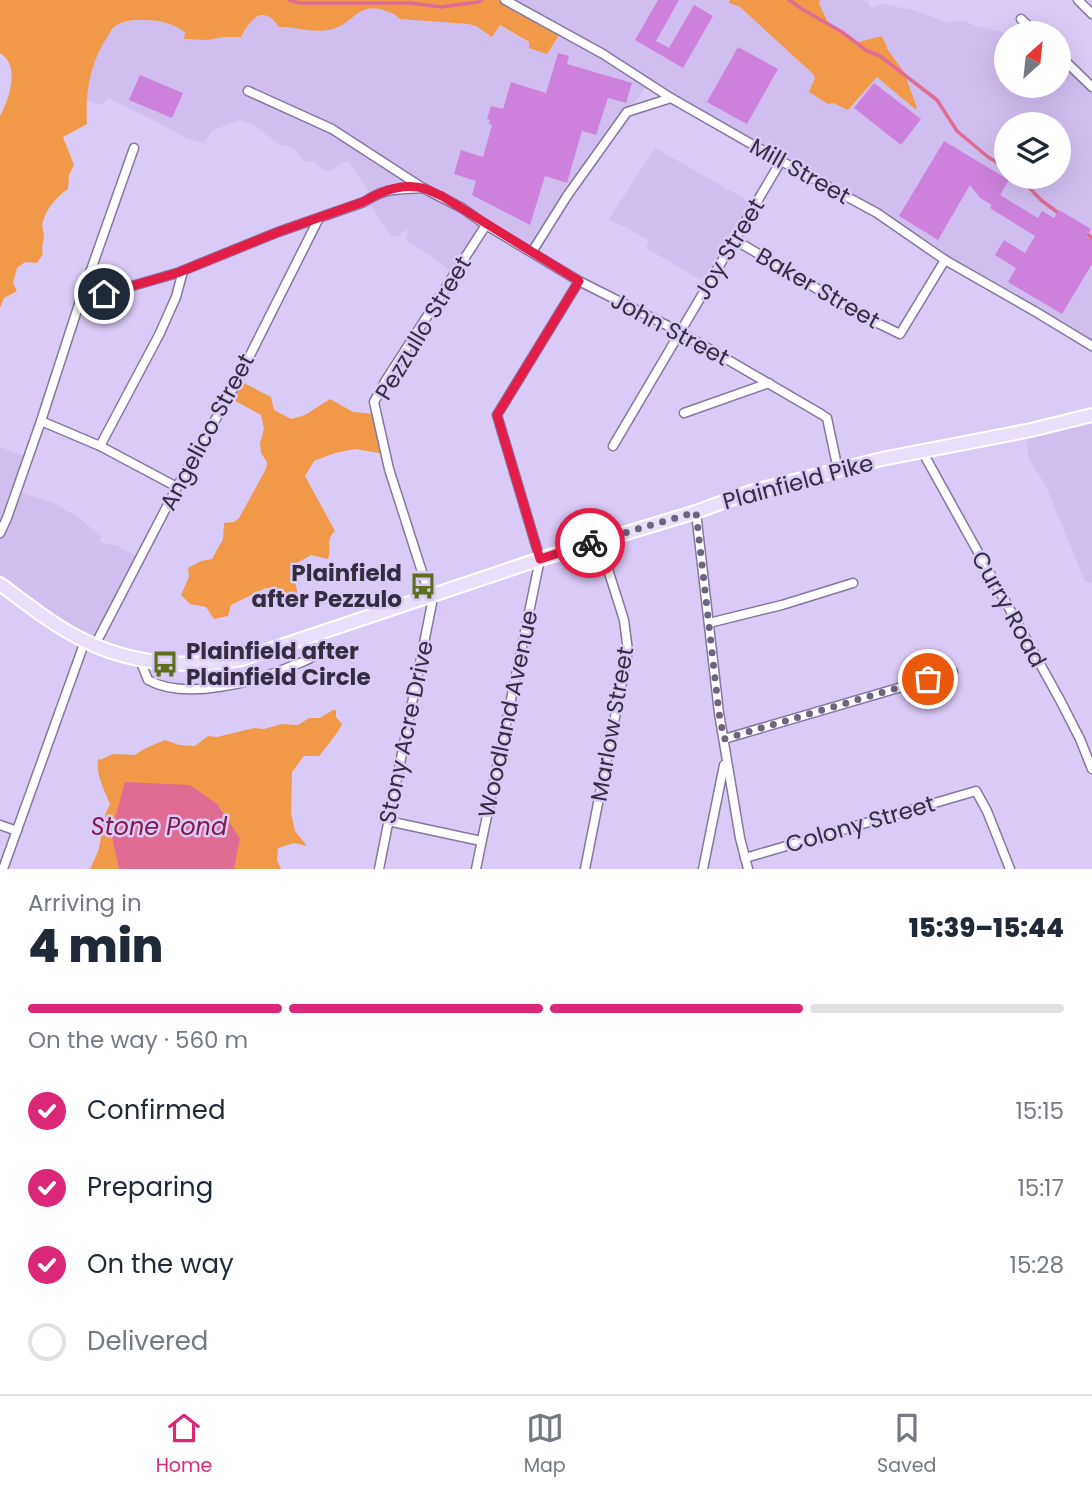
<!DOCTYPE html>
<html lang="en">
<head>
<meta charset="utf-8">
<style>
	body { margin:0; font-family:Poppins,sans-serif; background:#f2f2f3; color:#1f2937; height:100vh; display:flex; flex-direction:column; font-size:26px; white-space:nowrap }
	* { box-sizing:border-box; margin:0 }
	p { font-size:23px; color:#747a83 }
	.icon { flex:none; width:38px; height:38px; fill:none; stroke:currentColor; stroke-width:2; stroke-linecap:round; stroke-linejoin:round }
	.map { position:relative; height:869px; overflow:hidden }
	.drawer { display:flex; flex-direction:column; background:#fff; flex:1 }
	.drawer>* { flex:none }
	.needle { width:46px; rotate:27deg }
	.fabs { position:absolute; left:994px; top:21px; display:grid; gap:14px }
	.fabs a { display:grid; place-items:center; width:77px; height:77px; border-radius:50%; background:#fff; box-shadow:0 7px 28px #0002; font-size:35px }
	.pin { position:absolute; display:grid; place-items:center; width:60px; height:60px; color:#fff; margin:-30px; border:4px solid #fff; border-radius:50%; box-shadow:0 2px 7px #0007 }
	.courier { position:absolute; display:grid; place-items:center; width:70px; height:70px; margin:-35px; border:5px solid #e11d48; border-radius:50%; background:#fff; color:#222; box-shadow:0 2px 9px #0007 }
	.headline em { font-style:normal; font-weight:800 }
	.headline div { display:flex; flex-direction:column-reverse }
	.headline { display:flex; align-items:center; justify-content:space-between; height:119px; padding:0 28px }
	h1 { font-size:46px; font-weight:800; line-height:52px }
	.bar { display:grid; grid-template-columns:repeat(4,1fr); gap:10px 7px; align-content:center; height:84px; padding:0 28px }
	.bar i { height:9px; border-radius:5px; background:#e0e1e3 }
	.bar .selected { background:#db2777 }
	.bar p { grid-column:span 4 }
	ol { padding:0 28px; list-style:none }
	li { display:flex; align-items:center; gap:21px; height:77px }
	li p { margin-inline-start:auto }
	li .icon { padding:7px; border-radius:50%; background:#db2777; color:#fff; stroke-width:4 }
	li:last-child { color:#747a83 }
	li i { width:38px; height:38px; border:4px solid #e0e1e3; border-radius:50% }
	.tabs { display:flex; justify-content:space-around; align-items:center; height:98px; border-top:2px solid #e0e1e3; background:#fff; font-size:19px; color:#747a83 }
	.tabs a { display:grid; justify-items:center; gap:4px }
	.tabs .selected { color:#db2777 }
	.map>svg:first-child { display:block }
</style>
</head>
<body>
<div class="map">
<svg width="1092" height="869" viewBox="0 0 1092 869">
	<rect width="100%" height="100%" fill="#dacaf7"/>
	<g fill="#d0bef1" fill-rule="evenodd">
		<path d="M506,0h224l-1,3 11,4 73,67 20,29 16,7 28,-33 27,-5 -16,-22 -6,-14 -24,6 -29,-17 -10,-22 1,-3h41l7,2 2,6 12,-4 31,6 34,12 17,-1 11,5 24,5 7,3v52h53v-20l30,12 3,3v264l-201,-117 -246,-140 -78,108 -35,55 -45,-25 -33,49 -20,-17 -28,-18 1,-13 -6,7 -4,2h-5l-11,-13 -12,-22 3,-5 -23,-34 -4,-1 -16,11 -5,-1 -10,-10 -5,1 -6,-2 -4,-6 -8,-7 -12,-2 -24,-20 -16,-5 -27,11 -8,12 -19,-5 -18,-11 -45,-22 -13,-7 -9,7 -13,-6 1,-15 10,-34 16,-24 12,-5 29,-1 19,4 11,9 23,7 16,-3h17l7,-14 7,-6 10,-2 7,3 11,8 44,4 21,-9 11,-10 10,-5 11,2 17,7 3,4 68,5 8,2 16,11 7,-12 48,29zM1006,124h53v53h-53z"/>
		<polygon points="655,148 756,205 708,284 646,248 649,240 609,219"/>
		<polygon points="1092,415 1092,584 1085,581 1046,486 1029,459 1026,432"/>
		<polygon points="0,447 28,457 19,492 56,504 70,513 71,512 101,536 100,542 111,545 116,545 139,558 96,643 0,583"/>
	</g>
	<g fill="#f09a49">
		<path d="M0,0h506l52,32 1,3 -12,19 -18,-6v-6l-29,-17 -8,12 -16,-11 -8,-2 -68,-5c-5,-5 -8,-6 -14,-8 -29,-11 -32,15 -58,19 -16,3 -33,-4 -49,-3 -16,-23 -28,-9 -38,10h-17l-16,3 -24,-1 1,-7c-13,-9 -25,-12 -41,-12 -10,0 -22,0 -30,7 -3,2 -4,6 -6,9 -18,26 -23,57 -21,88l-24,13 11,28 -5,10 -1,14c-11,7 -21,19 -25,32 -2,5 1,11 1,16 -1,7 -3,10 -1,17l-6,9 -12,-1 -8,6 -4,15 4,8 -13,7 -4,10v-192c9,-17 21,-50 0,-63z"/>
		<polygon points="730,0 820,0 819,3 829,25 858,42 882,36 888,50 904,72 917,108 915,109 877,77 848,110 833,103 828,104 809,92 815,78 813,74 740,7 729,3"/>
		<path d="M238,380l33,17 3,13 17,9 14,-4 25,-16 23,13 22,2 10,40 -30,-5 -20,4 -21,8 -9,15 30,55c-11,10 -2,17 -7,28l-17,-4 -14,8 -3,14 5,23 -8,-3 -7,2 -6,-7 -12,-4 -35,17 -3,11 -14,3 -8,-12 -16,-3 -9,-9 8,-18 -1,-9 13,-7 11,-2 11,-20 1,-16 10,-1 5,-4 27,-49 1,-7 -6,-9 -1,-10 4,-14 -3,-14 -33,-18z"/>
		<path d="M333,710h3v7l6,7c-3,8 -17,24 -23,32h-15l-12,16 -1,41 4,18 12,15 -13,-3 -16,5 -1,12 4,9h-191c3,-7 7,-14 9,-21 4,-18 2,-26 11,-44 -5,-13 -16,-32 -11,-46l1,2 13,-6 22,1c12,-9 17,-9 30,-15l14,5 16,1 13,-10 9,1 37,-9 10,1 18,-5 16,1 11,-7h11z"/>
	</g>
	<polygon fill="#e16c93" points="125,782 190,785 217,804 240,838 234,869 119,869 111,832"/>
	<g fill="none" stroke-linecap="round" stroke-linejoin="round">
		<g stroke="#e16c93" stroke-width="3.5">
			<polyline points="289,0 299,3 410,3 441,7 478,2 482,0"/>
			<polyline points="789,0 802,9 842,32 867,51 880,56 937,100 957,131 988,157 1006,168"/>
			<polyline points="1019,177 1041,200 1061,215"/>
			<polyline points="1084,232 1092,238"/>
		</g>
	</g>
	<g fill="#cd81dc">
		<polygon points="658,0 679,0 656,41 669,48 694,5 713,16 683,68 635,40"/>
		<polygon points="738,47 778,69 747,124 707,102"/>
		<polygon points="558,53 569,56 567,64 632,83 626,103 608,98 596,135 582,131 567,183 545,176 530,225 472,195 476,181 454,174 461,150 483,157 492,125 489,124 490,120 487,119 491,106 503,109 511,82 546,93"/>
		<polygon points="140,75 183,93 172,118 129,100"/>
		<polygon points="874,83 921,119 901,145 854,108"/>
		<polygon points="944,141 1009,180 1000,195 1038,218 1042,211 1054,218 1059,210 1091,229 1086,237 1092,240 1092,264 1062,314 1008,282 1016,268 995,255 1004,240 1025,253 1035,236 990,208 992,205 980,198 970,185 938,240 899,216"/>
	</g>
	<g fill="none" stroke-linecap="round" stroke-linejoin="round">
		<g stroke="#8577a0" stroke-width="11">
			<g id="street">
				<polyline points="505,0 603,54 671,98 781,161 877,213 945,260 1036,312 1092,346"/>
				<polyline points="1078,0 1092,14"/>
				<polyline points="1021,19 1036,33"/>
				<polyline points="1059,55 1092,87"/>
				<polyline points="248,91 332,129 423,188 462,208 486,225 579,281 680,332 821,414 827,418 838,470"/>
				<polyline points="735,240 863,316 900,334 945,260"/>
				<polyline points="532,252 567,196 627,112 671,98"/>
				<path d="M80,301l97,-28 101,-41 86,-30c23,-15 33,-12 59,-14"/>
				<polyline points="684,413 769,383"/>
				<polyline points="41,421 100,446 177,487"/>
				<polyline points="100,446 159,335 176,297 183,271"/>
				<polyline points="613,446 781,161"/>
				<polyline points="922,451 1060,700 1080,739 1092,769"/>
				<polyline points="696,512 719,713 740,838 748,869"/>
				<polyline points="0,533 7,518 41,421 80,301 134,148"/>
				<polyline points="709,623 782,605 853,583"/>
				<polyline points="95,645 177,487 235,385 319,218"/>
				<path d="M140,660l8,20c38,21 107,2 144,-14 7,-3 15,-5 20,-9 8,-6 8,-16 10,-25"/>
				<polyline points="724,739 953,672"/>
				<polyline points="388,821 481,841"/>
				<polyline points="0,825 17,831"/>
				<polyline points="745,858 976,791 987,811 1010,869"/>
				<polyline points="3,869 85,641"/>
				<polyline points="379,869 432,603 389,469 374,402 386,380 486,225"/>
				<polyline points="476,869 540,559 497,415 579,281"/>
				<polyline points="585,869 628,651 624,620 599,541"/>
				<polyline points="703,869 724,765"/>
			</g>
		</g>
		<g stroke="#fff" stroke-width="16">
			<path id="primary" d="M0,584c27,20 54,42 85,57 49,24 104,27 157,18l298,-100 156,-47 54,-20 132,-33 149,-29 61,-15"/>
		</g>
		<use href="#street" stroke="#fff" stroke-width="8"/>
		<use href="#primary" stroke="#e9dffb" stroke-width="12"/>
	</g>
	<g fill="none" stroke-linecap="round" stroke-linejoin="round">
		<polyline stroke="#6d647f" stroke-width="7" stroke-dasharray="0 12.6" points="590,543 696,512 719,713 724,739 928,679"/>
		<path stroke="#e11d48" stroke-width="9" d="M104,294l73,-21 101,-41 85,-30c18,-11 42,-20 63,-13 5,2 11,5 16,7l137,85 -82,134 43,144 50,-16"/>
	</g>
	<defs>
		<g id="bus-bare" transform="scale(2.1)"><path d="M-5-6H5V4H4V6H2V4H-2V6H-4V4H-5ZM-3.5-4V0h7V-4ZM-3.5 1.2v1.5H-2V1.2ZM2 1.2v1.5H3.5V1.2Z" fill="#5d6f1c" stroke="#dacaf7" stroke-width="2.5" paint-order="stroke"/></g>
	</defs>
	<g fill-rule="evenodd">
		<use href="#bus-bare" x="423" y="586"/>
		<use href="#bus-bare" x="165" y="664"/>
	</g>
	<g text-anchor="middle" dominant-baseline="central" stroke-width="5" stroke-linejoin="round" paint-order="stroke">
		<g font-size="23" fill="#332d3f" stroke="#dacaf7">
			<text transform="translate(800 171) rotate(29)">Mill Street</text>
			<text transform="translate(729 249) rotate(-59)">Joy Street</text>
			<text transform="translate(818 288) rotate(30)">Baker Street</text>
			<text transform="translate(423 328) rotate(-59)">Pezzullo Street</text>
			<text transform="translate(670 329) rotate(28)">John Street</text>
			<text transform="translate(207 432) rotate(-62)">Angelico Street</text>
			<text transform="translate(798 482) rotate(-15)">Plainfield Pike</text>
			<text transform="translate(1009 609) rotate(61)">Curry Road</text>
			<text transform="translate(508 714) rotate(-78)">Woodland Avenue</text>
			<text transform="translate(612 724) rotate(-80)">Marlow Street</text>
			<text transform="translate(406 732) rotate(-78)">Stony Acre Drive</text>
			<text transform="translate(860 824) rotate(-16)">Colony Street</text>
		</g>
		<g font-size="23" font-weight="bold" fill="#332d3f" stroke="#dacaf7" text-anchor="end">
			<text x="402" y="573">Plainfield<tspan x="402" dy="26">after Pezzulo</tspan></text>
			<text x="186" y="651" text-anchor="start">Plainfield after<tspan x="186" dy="26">Plainfield Circle</tspan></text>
		</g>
		<g font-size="24" font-style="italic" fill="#851a47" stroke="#dacaf7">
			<text x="159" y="826">Stone Pond</text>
		</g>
	</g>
</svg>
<div class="fabs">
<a><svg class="needle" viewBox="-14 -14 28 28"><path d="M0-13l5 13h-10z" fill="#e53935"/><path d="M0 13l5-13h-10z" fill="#747a83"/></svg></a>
<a><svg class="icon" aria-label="layers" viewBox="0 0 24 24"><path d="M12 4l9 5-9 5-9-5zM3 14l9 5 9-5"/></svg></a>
</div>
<div class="pin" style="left:928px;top:679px;background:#ea580c"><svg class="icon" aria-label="bag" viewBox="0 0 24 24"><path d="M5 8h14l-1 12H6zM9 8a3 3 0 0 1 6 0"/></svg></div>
<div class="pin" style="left:104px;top:294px;background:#1f2937"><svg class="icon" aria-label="home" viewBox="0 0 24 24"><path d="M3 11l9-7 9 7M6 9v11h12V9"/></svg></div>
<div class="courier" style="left:590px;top:543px"><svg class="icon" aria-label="bike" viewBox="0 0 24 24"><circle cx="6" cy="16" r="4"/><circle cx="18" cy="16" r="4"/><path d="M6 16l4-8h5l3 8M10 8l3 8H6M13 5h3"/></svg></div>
</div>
<section class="drawer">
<div class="headline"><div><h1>4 min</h1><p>Arriving in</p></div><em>15:39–15:44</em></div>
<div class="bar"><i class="selected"></i><i class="selected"></i><i class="selected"></i><i></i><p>On the way · 560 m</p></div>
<ol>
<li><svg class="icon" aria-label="check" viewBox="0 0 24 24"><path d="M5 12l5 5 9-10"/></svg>Confirmed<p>15:15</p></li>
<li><svg class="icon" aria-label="check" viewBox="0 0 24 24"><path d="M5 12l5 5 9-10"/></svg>Preparing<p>15:17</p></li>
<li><svg class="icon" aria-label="check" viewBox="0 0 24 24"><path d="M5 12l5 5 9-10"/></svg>On the way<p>15:28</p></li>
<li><i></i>Delivered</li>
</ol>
</section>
<nav class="tabs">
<a class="selected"><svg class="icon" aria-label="home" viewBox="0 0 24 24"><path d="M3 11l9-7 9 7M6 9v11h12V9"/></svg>Home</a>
<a><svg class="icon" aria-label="map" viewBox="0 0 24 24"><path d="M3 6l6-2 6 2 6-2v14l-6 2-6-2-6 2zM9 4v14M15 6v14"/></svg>Map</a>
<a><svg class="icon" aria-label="saved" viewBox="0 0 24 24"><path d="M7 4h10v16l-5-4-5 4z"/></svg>Saved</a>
</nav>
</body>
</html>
